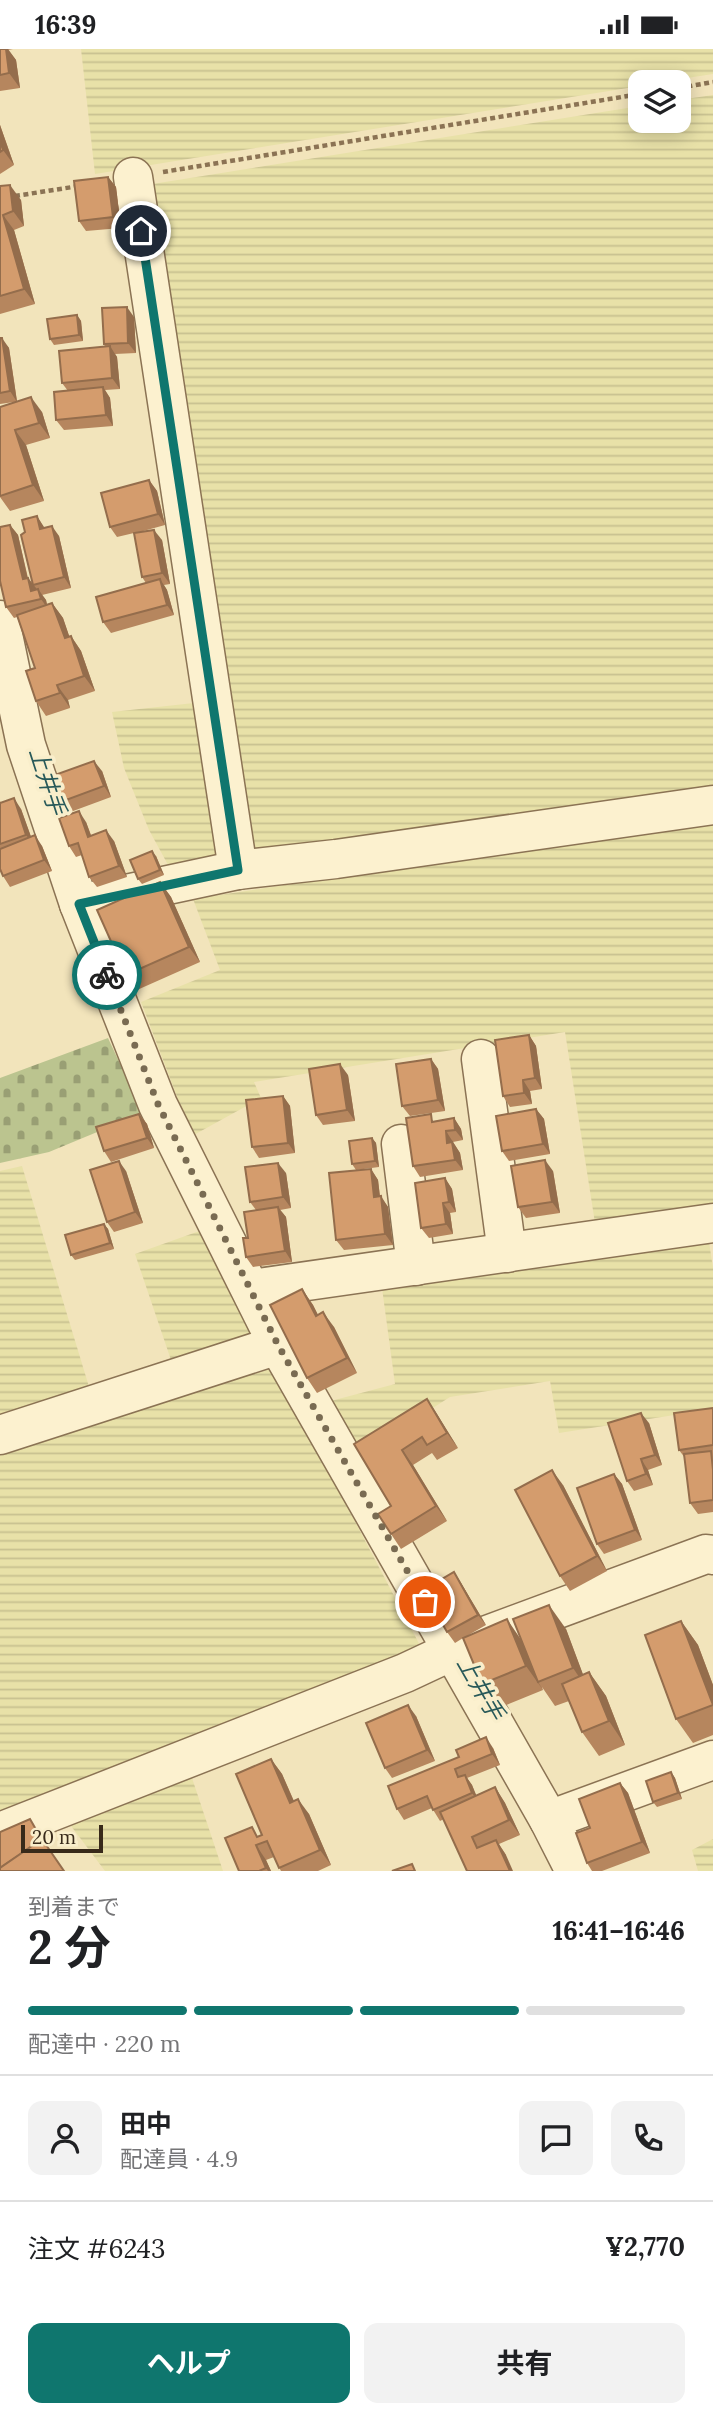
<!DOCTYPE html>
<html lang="ja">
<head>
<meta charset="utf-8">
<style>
	body { margin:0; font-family:Lora,"Noto Sans JP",serif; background:#f2f2f2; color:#202124; height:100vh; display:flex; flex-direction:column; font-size:26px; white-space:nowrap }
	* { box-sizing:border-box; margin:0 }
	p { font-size:23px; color:#757577 }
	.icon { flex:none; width:38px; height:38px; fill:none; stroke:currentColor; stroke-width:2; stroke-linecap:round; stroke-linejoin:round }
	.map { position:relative; height:1822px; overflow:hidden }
	.sheet { display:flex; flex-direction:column; background:#fff; flex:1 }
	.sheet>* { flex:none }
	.tools { position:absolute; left:628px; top:21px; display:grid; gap:14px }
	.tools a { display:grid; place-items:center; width:63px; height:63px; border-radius:14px; background:#fff; box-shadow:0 4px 18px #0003; font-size:35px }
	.scale { position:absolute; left:21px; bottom:18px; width:82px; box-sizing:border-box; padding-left:7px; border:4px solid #382a1a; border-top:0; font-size:19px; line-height:24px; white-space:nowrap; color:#382a1a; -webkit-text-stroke:5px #f9eecb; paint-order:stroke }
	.pin { position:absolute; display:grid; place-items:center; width:60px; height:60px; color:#fff; margin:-30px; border:4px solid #fff; border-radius:50%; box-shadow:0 2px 7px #0007 }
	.courier { position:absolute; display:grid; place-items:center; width:70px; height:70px; margin:-35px; border:5px solid #0f766e; border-radius:50%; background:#fff; color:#222; box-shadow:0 2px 9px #0007 }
	.summary em { font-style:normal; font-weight:700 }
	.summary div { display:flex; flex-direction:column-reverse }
	.summary { display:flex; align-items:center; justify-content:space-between; height:119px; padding:0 28px }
	h1 { font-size:46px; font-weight:700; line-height:52px }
	.bar { display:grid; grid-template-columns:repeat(4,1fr); gap:10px 7px; align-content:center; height:84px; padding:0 28px }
	.bar i { height:9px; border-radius:5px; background:#e0e0e0 }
	.bar .on { background:#0f766e }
	.bar p { grid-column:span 4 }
	.line { display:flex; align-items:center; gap:18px; padding:0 28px; border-top:2px solid #e0e0e0 }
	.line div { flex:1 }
	.round { display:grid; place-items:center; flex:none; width:74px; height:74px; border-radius:14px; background:#f2f2f2 }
	.button { display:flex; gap:14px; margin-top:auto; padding:14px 28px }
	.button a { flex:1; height:80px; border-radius:14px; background:#0f766e; color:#fff; font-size:28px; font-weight:700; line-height:80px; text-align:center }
	.button a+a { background:#f2f2f2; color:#202124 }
	.status { display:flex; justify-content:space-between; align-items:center; height:49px; padding:0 35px; background:#fff; direction:ltr }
	.status svg { height:19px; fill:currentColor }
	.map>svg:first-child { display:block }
</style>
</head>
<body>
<div class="status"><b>16:39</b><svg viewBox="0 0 49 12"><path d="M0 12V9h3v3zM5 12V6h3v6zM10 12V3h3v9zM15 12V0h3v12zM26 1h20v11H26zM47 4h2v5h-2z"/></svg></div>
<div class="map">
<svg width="713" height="1822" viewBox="0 0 713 1822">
	<defs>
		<pattern id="farmland-rules" width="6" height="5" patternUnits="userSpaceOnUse" patternTransform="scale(1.75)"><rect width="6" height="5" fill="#e8e1a8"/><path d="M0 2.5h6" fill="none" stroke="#c8c190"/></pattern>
		<pattern id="cemetery-stones" width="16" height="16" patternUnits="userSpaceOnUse" patternTransform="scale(1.75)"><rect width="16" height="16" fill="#bbc48f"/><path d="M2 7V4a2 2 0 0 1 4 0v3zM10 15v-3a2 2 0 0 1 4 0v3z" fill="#999f74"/></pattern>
	</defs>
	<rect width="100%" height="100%" fill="#f2e4bb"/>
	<g fill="url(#farmland-rules)">
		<polygon points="81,0 713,0 713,25 661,33 640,33 640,37 95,125"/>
		<polygon points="713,46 713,739 250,810 146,136 640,57 640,72 679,72 679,51"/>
		<polygon points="203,653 223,815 173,825 149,781 124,719 112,663"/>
		<polygon points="713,771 713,1157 595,1174 565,983 254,1033 261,1049 192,1087 141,953 220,921 193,850"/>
		<polygon points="22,1117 90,1341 0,1371 0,1122"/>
		<polygon points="205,1180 256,1278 250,1289 171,1311 135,1205"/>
		<polygon points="709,1193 713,1219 713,1360 559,1384 550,1332 450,1348 353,1410 327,1353 395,1335 382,1239"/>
		<polygon points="274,1318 424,1604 0,1770 0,1407"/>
		<polygon points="190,1723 223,1822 105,1822 65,1769"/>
		<polygon points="713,1790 713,1822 698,1822 692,1801"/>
	</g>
	<polygon fill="url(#cemetery-stones)" points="108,989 143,1064 49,1103 0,1114 0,1029"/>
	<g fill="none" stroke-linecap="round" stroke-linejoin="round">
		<g stroke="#8b7354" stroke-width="41">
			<g id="minor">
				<polyline points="133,128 238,821"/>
				<polyline points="0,571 26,696 79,855 158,1056 278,1296 549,1771 575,1822"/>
				<polyline points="79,855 238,821 336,810 713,756"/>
				<polyline points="481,1010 507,1204"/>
				<polyline points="401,1095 416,1217"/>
				<polyline points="251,1240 713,1174"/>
				<polyline points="0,1386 278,1296"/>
				<polyline points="463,1595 706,1505 713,1506"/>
				<polyline points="549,1771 713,1711"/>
				<polyline points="0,1783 405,1624 452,1602"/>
			</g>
		</g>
		<g stroke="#8b7354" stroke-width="4.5" stroke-dasharray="5 3.5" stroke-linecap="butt">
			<polyline points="679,39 713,33"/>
			<polyline points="163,123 640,45"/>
			<polyline points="15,147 79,137"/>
		</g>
		<use href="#minor" stroke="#fcf1cf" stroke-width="38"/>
	</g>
	<g fill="#b6865e">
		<polygon points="0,0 13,0 8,1 16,11 20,39 0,42"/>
		<polygon points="0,76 14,116 0,125"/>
		<polygon points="108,128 116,138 121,179 86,182 79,172"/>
		<polygon points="0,137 21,151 24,177 14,181 35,255 0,265"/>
		<polygon points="77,266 81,272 83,292 54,296 50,290"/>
		<polygon points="134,268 136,304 115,305 117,308 120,340 105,341 110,349 113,377 64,381 56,371 68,342 62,334 105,298 104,295"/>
		<polygon points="0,289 9,299 17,352 42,363 50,389 26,396 44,452 10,462 0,448 0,358 14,353 0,355"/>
		<polygon points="149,431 157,442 165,476 136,484 162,491 170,535 164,536 167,541 174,566 111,584 103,573 146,534 142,528 134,484 117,488 110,478"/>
		<polygon points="37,467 44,479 59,487 71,539 42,546 46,551 47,556 52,554 63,569 69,587 71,587 81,602 95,642 68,651 70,659 46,667 36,652 35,619 17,568 14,569 6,558 10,476 18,486 28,529 33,535 25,483"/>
		<polygon points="102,722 111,748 65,765 58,754"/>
		<polygon points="0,752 1,754 21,760 31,788 42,797 52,822 10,838 3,827 0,820"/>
		<polygon points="86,773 91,786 114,792 127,828 97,838 89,828 82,806 76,808 69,797"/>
		<polygon points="156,807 164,826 142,835 138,830"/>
		<polygon points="160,833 171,848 200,913 137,941 126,926"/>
		<polygon points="529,986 536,997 542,1040 530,1042 532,1055 510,1058 503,1047"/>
		<polygon points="431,1010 438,1020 445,1062 410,1067 402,1057"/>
		<polygon points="348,1026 355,1072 323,1076 316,1066"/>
		<polygon points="283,1047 290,1057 295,1104 259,1109 252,1098"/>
		<polygon points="536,1060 544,1070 550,1105 509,1112 502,1102"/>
		<polygon points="139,1065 147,1075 154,1099 111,1113 104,1102"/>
		<polygon points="454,1069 461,1080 463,1091 453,1093 460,1104 463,1121 420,1128 413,1117 436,1072"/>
		<polygon points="372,1089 376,1094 379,1118 356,1121 352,1115"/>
		<polygon points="371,1120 378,1131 380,1147 388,1158 393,1196 344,1201 336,1191"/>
		<polygon points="126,1122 143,1174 114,1183 107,1173"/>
		<polygon points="553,1122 560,1164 526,1169 518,1158"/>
		<polygon points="286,1124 291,1159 280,1161 286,1168 292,1213 253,1218 246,1208 256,1161 250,1153"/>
		<polygon points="445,1129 452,1140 456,1163 450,1164 453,1185 429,1189 421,1179"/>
		<polygon points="104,1175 108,1180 114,1200 75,1211 71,1206"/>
		<polygon points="302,1240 313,1256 318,1266 334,1278 357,1324 317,1344 307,1329"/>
		<polygon points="427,1350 458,1399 437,1411 432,1404 413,1416 447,1472 401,1500 391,1485 391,1457 354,1395"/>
		<polygon points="713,1359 713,1463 698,1465 690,1454 685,1409 679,1401"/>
		<polygon points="649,1374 662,1416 648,1421 653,1436 634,1442 627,1432"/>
		<polygon points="614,1425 622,1435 642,1491 604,1505 597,1495"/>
		<polygon points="563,1436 607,1522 570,1542 560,1527"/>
		<polygon points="454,1523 461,1534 486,1576 465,1588 522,1592 566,1580 583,1626 589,1623 606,1647 625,1696 599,1707 582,1683 569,1652 555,1657 542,1638 543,1641 499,1659 482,1635 463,1589 455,1594 447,1583"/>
		<polygon points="681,1572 698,1596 713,1636 713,1686 693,1694 676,1670"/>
		<polygon points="416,1667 435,1712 392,1729 385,1719"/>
		<polygon points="493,1699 500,1716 467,1729 472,1736 476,1747 495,1738 505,1754 520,1786 499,1795 506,1806 467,1822 444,1770 440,1772 432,1759 404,1771 397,1760 388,1737"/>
		<polygon points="271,1710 282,1725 294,1752 309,1765 331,1816 318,1822 281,1822 274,1808 266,1811 271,1822 239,1822 259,1787 262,1786"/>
		<polygon points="671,1723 675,1729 682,1750 657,1758 653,1753"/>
		<polygon points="620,1734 628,1744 650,1804 602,1822 592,1822 587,1814 590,1779"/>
	</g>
	<g fill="#946d4c">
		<polygon points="6,0 8,0 16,11 20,39 9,24"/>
		<polygon points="0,76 14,116 3,101 0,92"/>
		<polygon points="108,128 116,138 121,179 113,168"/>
		<polygon points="10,136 21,151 24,177 13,162"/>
		<polygon points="3,166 14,181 35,255 24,240"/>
		<polygon points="127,258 134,268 136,304 128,294"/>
		<polygon points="77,266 81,272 83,292 79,286"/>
		<polygon points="2,289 9,299 17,353 10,342"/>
		<polygon points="110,297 117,308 120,340 112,329"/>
		<polygon points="103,338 110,349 113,377 106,366"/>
		<polygon points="31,348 42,363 50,389 39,374"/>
		<polygon points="15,381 26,396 44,452 33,436"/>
		<polygon points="149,431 157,442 165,476 158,465"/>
		<polygon points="37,467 44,478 47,490 40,480"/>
		<polygon points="10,476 18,486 30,540 23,530"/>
		<polygon points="52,477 59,487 71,539 64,528"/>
		<polygon points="154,481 162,491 170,535 162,524"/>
		<polygon points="28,529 36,539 38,550 31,542"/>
		<polygon points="160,530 167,541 174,566 167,556"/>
		<polygon points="38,540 46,551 48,560 41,550"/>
		<polygon points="52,554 63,569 75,604 65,589"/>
		<polygon points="71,587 81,602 95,642 84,627"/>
		<polygon points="57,636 68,651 70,659 60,644"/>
		<polygon points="94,712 102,722 111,748 104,737"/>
		<polygon points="14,749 21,760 34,796 26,786"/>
		<polygon points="79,762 86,773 95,798 88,788"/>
		<polygon points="106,781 114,792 127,828 119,817"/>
		<polygon points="35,786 42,797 52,822 44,811"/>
		<polygon points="152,802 156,807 164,826 160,821"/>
		<polygon points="160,833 171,848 200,913 189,898"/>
		<polygon points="529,986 536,997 542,1040 535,1029"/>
		<polygon points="431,1010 438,1020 445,1062 438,1051"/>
		<polygon points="340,1015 348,1026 355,1072 347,1061"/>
		<polygon points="523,1031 530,1042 532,1055 524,1044"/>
		<polygon points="283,1047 290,1057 295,1104 288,1094"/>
		<polygon points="536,1060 544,1070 550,1105 543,1095"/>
		<polygon points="139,1065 147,1075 154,1099 147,1089"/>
		<polygon points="454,1069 461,1080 463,1091 455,1081"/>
		<polygon points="446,1082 460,1104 463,1121 455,1111 447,1094"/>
		<polygon points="372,1089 376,1094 379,1118 375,1112"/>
		<polygon points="545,1111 553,1122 560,1164 552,1153"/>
		<polygon points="119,1112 126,1122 143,1174 135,1163"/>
		<polygon points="278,1114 286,1124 291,1159 283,1148"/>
		<polygon points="371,1120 378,1131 381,1158 374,1148"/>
		<polygon points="445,1129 452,1140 456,1163 449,1153"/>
		<polygon points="381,1147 388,1158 393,1196 385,1185"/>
		<polygon points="443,1154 450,1164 453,1185 446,1175"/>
		<polygon points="278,1158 286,1168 292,1213 285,1202"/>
		<polygon points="104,1175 108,1180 114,1200 110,1194"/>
		<polygon points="302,1240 313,1256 326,1282 316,1267"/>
		<polygon points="323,1263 334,1278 357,1324 347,1309"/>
		<polygon points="427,1350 437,1365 458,1399 447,1384"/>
		<polygon points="641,1364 649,1374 662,1416 655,1406"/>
		<polygon points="402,1401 413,1416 447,1472 436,1457"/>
		<polygon points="641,1410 648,1421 653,1436 646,1425"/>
		<polygon points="552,1421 563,1436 607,1522 597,1507"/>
		<polygon points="614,1425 622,1435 642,1491 635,1481"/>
		<polygon points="454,1523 461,1534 486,1576 478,1566"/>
		<polygon points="549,1556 566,1580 590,1644 573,1619"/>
		<polygon points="507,1570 524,1595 538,1633 543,1641 526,1617"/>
		<polygon points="681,1572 698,1596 713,1636 713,1656"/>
		<polygon points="589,1623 606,1647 625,1696 609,1672"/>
		<polygon points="408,1656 416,1667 435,1712 427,1701"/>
		<polygon points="486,1688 493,1699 500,1716 492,1705"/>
		<polygon points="271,1710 282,1725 301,1769 290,1754"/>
		<polygon points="671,1723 675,1729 682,1750 678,1744"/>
		<polygon points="465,1726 472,1736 480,1755 472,1744"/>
		<polygon points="620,1734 628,1744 650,1804 642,1793"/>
		<polygon points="495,1738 505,1754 520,1786 509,1771"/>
		<polygon points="298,1750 309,1765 331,1816 320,1801"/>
		<polygon points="496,1791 506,1806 513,1822 510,1822"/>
		<polygon points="256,1796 266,1811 271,1822 268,1822 266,1819"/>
	</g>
	<g fill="#d49c6d" stroke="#946d4c" stroke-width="2">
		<polygon points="0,0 6,0 9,24 0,26"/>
		<polygon points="0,92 3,101 0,103"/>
		<polygon points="108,128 113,168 79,172 74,132"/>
		<polygon points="10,136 13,162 3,166 24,240 0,247 0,137"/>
		<polygon points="127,258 128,294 104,295 102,259"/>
		<polygon points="77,266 79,286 50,290 47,270"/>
		<polygon points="0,289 2,289 10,342 0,344"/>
		<polygon points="110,297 112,329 62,334 59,302"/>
		<polygon points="103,338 106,366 56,371 54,343"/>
		<polygon points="31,348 39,374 15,381 33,436 0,447 0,358"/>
		<polygon points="149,431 158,465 110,478 101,444"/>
		<polygon points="37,467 40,480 52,477 64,528 33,536 21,486 25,483 22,471"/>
		<polygon points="10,476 23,530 28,529 31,542 38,540 41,550 6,558 0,532 0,478"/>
		<polygon points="154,481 162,524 142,528 134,484"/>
		<polygon points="160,530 167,556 103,573 96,548"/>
		<polygon points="52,554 65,589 71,587 84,627 57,636 60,644 36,652 26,622 35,619 17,566"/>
		<polygon points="94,712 104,737 58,754 49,728"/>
		<polygon points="14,749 26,786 0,795 0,754"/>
		<polygon points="79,762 88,788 106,781 119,817 89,828 78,794 69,797 59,769"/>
		<polygon points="35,786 44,811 3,827 0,820 0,800"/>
		<polygon points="152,802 160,821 138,830 130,811"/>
		<polygon points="160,833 189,898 126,926 97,861"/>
		<polygon points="529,986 535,1029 523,1031 524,1044 503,1047 495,991"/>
		<polygon points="431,1010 438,1051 402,1057 396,1015"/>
		<polygon points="340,1015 347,1061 316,1066 309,1020"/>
		<polygon points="283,1047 288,1094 252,1098 246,1051"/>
		<polygon points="536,1060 543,1095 502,1102 496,1067"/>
		<polygon points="139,1065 147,1089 104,1102 96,1078"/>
		<polygon points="431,1065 432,1073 454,1069 455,1081 446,1082 447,1094 452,1093 455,1111 413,1117 406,1069"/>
		<polygon points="372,1089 375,1112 352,1115 349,1092"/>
		<polygon points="545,1111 552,1153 518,1158 511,1117"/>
		<polygon points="119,1112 135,1163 107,1173 90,1121"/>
		<polygon points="278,1114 283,1148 250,1153 245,1118"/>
		<polygon points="371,1120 374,1148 381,1147 385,1185 336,1191 329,1124"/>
		<polygon points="445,1129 449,1153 443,1154 446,1175 421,1179 415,1134"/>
		<polygon points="278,1158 285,1202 246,1208 243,1189 248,1189 244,1163"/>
		<polygon points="104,1175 110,1194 71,1206 65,1186"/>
		<polygon points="302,1240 316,1267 323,1263 347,1309 307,1329 270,1256"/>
		<polygon points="427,1350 447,1384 427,1396 422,1388 402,1401 436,1457 391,1485 378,1465 391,1457 354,1395"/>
		<polygon points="713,1359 713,1396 679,1401 674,1364"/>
		<polygon points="641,1364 655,1406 641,1410 646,1425 627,1432 608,1374"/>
		<polygon points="711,1402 713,1421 713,1451 690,1454 684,1405"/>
		<polygon points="552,1421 597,1507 560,1527 515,1441"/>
		<polygon points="614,1425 635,1481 597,1495 577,1439"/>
		<polygon points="454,1523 478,1566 447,1583 423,1541"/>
		<polygon points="549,1556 573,1619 538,1633 513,1570"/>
		<polygon points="507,1570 526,1617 482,1635 463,1589"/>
		<polygon points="681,1572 713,1656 676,1670 645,1586"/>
		<polygon points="589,1623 609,1672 582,1683 562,1635"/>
		<polygon points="408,1656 427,1701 385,1719 366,1674"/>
		<polygon points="486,1688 492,1705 455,1720 458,1728 465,1726 472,1744 433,1761 427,1747 397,1760 388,1737 459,1708 456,1701"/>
		<polygon points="271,1710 290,1754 298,1750 320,1801 279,1819 267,1792 256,1796 266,1819 259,1822 239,1822 225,1789 252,1778 257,1788 262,1786 236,1725"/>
		<polygon points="671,1723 678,1744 653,1753 646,1732"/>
		<polygon points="620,1734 642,1793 587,1814 576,1784 590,1779 579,1750"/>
		<polygon points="495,1738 509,1771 472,1788 477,1799 496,1791 510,1822 467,1822 440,1763"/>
		<polygon points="30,1770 42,1791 0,1819 0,1783"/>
		<polygon points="42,1790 64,1822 0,1822 0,1819"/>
		<polygon points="412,1815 415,1822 392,1822"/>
	</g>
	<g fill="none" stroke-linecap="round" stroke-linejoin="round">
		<polyline stroke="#796b52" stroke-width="7" stroke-dasharray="0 12.6" points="107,926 158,1055 278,1296 425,1553"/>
		<polyline stroke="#0f766e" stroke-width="9" points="107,926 79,855 238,821 141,182"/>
	</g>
	<g text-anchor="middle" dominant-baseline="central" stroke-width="7" stroke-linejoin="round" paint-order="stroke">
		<g font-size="23" font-style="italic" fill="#285959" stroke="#f9eecb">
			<text transform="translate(48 732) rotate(72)">上井手</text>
			<text transform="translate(481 1639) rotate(60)">上井手</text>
		</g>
	</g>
</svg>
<div class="tools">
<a><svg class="icon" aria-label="layers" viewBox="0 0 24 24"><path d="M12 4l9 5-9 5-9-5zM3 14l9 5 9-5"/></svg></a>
</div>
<div class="scale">20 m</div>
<div class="pin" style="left:425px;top:1553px;background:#ea580c"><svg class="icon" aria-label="bag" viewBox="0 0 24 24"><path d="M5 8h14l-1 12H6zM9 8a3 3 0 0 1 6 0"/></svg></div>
<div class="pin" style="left:141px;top:182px;background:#1f2937"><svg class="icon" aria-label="home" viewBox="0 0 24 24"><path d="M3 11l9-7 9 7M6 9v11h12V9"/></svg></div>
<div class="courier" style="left:107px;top:926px"><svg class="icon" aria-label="bike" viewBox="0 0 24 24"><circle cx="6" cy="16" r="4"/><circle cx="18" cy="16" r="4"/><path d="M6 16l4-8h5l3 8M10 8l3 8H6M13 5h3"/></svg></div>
</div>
<section class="sheet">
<div class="summary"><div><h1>2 分</h1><p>到着まで</p></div><em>16:41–16:46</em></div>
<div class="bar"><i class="on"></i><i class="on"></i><i class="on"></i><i></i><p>配達中 · 220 m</p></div>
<div class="line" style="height:126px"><a class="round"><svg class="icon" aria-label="person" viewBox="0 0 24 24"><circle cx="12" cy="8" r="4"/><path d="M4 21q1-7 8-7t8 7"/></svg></a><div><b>田中</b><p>配達員 · 4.9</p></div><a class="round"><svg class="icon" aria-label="chat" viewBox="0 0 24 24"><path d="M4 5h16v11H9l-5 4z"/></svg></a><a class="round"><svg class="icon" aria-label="phone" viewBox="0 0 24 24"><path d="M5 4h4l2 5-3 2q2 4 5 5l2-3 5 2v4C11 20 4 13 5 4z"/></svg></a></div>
<div class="line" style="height:91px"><div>注文 #6243</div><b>¥2,770</b></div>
<div class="button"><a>ヘルプ</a><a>共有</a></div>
</section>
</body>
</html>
